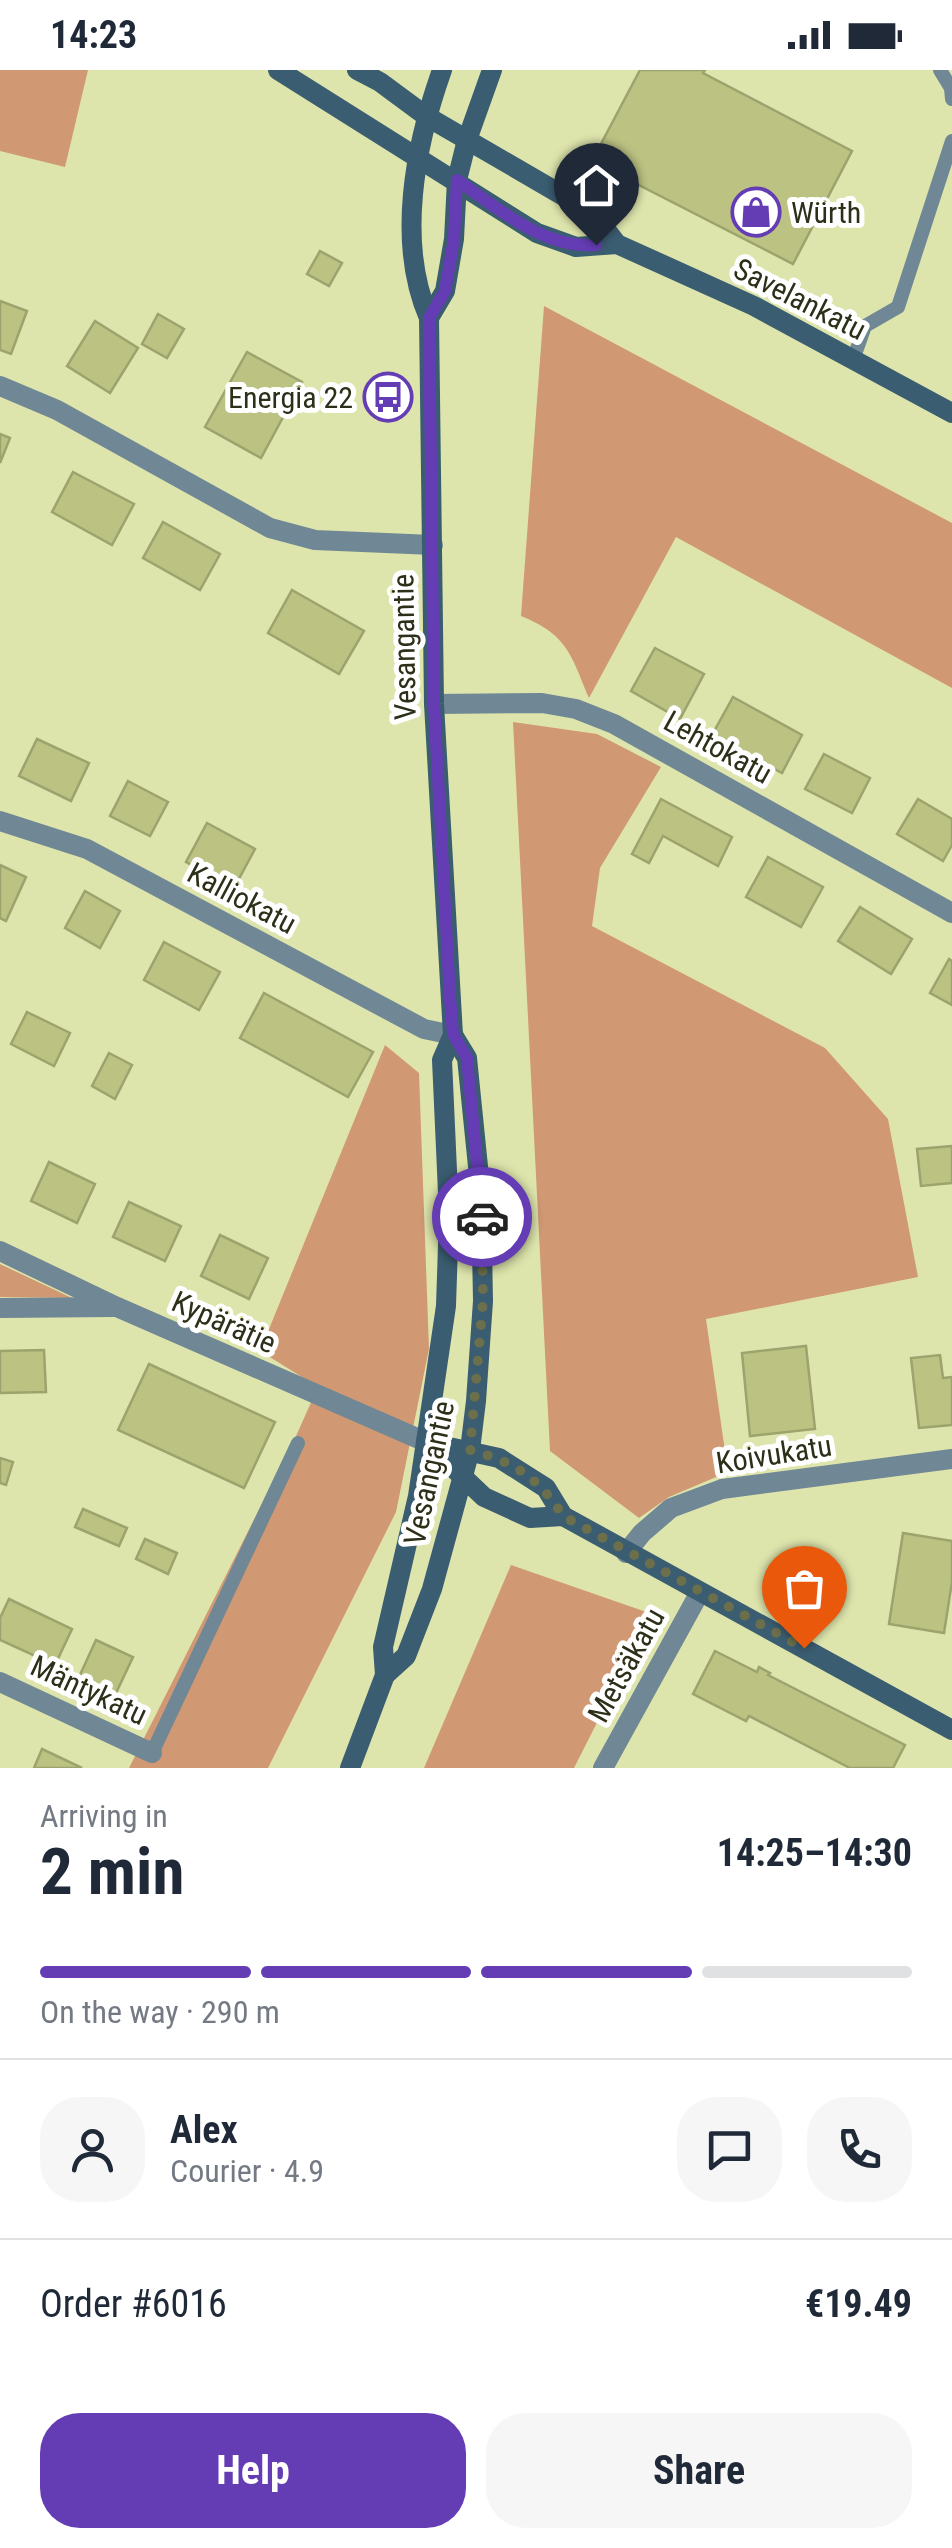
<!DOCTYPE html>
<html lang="en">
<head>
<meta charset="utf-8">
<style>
	body { margin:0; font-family:"Roboto Condensed",sans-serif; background:#f6f6f7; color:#1f2937; height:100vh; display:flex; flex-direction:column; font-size:38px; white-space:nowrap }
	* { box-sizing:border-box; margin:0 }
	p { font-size:32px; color:#747a83 }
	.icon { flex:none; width:55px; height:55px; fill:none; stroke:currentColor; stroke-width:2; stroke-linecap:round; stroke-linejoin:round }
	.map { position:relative; height:1698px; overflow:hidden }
	.drawer { display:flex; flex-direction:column; background:#fff; flex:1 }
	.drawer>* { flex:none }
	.pin { position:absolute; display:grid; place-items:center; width:85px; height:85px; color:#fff; margin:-102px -42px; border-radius:50% 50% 50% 0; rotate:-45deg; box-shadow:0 0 10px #0007 }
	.pin .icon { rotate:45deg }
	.courier { position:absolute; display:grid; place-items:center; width:100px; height:100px; margin:-50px; border:8px solid #643cb4; border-radius:50%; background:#fff; color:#222; box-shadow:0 2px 12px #0007 }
	.summary em { font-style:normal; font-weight:700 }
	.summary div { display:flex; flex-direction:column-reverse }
	.summary { display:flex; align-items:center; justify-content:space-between; height:170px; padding:0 40px }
	h1 { font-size:65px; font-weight:700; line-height:75px }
	.bar { display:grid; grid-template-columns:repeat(4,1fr); gap:15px 10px; align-content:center; height:120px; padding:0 40px }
	.bar i { height:12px; border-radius:8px; background:#e0e1e3 }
	.bar .current { background:#643cb4 }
	.bar p { grid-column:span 4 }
	.line { display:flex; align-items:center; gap:25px; padding:0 40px; border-top:2px solid #e0e1e3 }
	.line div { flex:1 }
	.round { display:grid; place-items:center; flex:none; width:105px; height:105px; border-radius:40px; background:#f6f6f7 }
	.primary-button { display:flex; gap:20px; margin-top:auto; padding:20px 40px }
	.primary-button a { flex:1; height:115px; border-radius:40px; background:#643cb4; color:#fff; font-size:40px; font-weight:700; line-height:115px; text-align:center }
	.primary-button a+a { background:#f6f6f7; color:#1f2937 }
	.status { display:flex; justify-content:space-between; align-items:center; height:70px; padding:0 50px; background:#fff; direction:ltr }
	.status svg { height:28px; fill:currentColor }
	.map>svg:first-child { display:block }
</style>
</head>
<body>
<div class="status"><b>14:23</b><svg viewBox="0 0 49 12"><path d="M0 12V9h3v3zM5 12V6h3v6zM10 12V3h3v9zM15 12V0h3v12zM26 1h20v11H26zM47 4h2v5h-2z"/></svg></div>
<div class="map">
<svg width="952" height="1698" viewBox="0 0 952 1698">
	<rect width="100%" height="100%" fill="#dee5ac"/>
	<g fill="#d09873">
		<polygon points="0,0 88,0 65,97 0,81"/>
		<path d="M544,236l408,217v165l-276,-151 -87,161c-18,-43 -21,-63 -68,-82z"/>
		<polygon points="513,652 597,664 661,697 600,798 592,856 825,978 888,1049 918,1207 706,1249 728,1402 669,1427 639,1448 550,1381"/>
		<polygon points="385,975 419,1003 429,1279 396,1442 268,1698 129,1698 296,1366 318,1317 260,1281"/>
		<polygon points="0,1194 72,1228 0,1227"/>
		<polygon points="511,1495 652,1544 574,1698 424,1698"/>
	</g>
	<g fill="#bbc282" stroke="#9da36d" stroke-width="2.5">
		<polygon points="640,0 705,0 703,3 852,81 793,194 592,91"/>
		<polygon points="320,181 342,193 329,216 307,204"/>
		<polygon points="0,231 27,241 11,284 0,280"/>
		<polygon points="158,244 184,259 167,288 142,274"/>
		<polygon points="95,251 138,278 110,323 67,296"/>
		<polygon points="247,282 302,312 261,388 205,357"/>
		<polygon points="0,364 10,368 0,393"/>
		<polygon points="73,402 134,434 112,475 52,442"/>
		<polygon points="163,452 220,484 200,520 143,488"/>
		<polygon points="292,520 364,561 339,604 268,563"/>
		<polygon points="655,578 704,604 680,649 631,621"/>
		<polygon points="733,627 802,665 782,703 712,665"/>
		<polygon points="37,669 89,693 71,731 19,706"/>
		<polygon points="824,684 870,708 852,743 805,719"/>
		<polygon points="128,711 168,732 150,766 110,746"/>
		<polygon points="661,729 732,767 718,796 663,766 649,793 632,784"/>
		<polygon points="918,729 952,749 952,775 943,791 897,764"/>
		<polygon points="207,753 255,779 234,818 186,792"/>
		<polygon points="768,787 823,817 801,857 746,827"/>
		<polygon points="0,795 26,807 6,851 0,848"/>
		<polygon points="85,821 120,841 100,878 65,858"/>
		<polygon points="860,837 912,869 891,904 838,871"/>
		<polygon points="164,872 220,902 199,940 144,910"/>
		<polygon points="949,889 952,891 952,935 930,923"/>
		<polygon points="264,923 373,982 348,1027 240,968"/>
		<polygon points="27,942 70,963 54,996 11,974"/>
		<polygon points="109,983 132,995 115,1029 92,1016"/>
		<polygon points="952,1076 952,1113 921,1116 917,1079"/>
		<polygon points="49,1092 95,1114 77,1153 31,1131"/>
		<polygon points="129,1132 181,1156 165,1191 113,1167"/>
		<polygon points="220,1165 268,1188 249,1229 201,1206"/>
		<polygon points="806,1276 815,1359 750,1366 742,1283"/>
		<polygon points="44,1280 46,1322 0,1323 0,1281"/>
		<polygon points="940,1285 943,1308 952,1307 952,1355 919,1358 911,1288"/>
		<polygon points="149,1294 275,1352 244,1418 118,1360"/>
		<polygon points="0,1388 13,1392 6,1415 0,1413"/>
		<polygon points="83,1439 127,1458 119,1476 75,1457"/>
		<polygon points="903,1463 952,1471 952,1512 944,1563 889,1554"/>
		<polygon points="145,1469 177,1483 168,1504 136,1489"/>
		<polygon points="9,1529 72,1559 55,1595 0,1570 0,1548"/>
		<polygon points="96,1570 133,1587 116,1623 79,1607"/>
		<polygon points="715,1581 757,1602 759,1597 770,1603 768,1605 905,1675 893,1698 850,1698 749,1646 746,1651 693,1624"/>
		<polygon points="42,1679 82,1698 34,1698"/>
	</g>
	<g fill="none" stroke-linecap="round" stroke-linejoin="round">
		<g stroke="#708795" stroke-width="14">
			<polyline points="940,0 951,18 952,29"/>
			<polyline points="853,290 865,256 898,237 952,71"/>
			<polyline points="152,1683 298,1373"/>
		</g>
		<g stroke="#708795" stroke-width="20">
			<polyline points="0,316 57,340 270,458 315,470 433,475"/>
			<polyline points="434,634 542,633 576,639 614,654 952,843"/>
			<polyline points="0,751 87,779 424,959 453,965"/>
			<polyline points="0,1181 117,1237 426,1372"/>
			<polyline points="0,1238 113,1237"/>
			<polyline points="626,1483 642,1463 671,1438 722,1419 952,1389"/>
			<polyline points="0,1612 152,1683"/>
			<polyline points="603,1698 700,1522"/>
		</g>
		<g stroke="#3b5d71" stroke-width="20">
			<polyline points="278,0 537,163 576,177 617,174"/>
			<polyline points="357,0 380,12 426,46 593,143 617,174 754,236 952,343"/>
			<polyline points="429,248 445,221 454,169 457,110 467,70 492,0"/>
			<polyline points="426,1372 499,1388 546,1418 563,1446 952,1660"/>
			<polyline points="426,1372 484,1427 530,1448 563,1446"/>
			<polyline points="385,1605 406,1586 432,1519 470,1380 476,1331 483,1231 481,1126 467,988 453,965"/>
			<path d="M350,1698l35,-93 -2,-28 35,-151 28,-190 3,-91 -7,-155 11,-25 -19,-331 -5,-386c-33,-76 -14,-172 13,-248"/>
		</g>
	</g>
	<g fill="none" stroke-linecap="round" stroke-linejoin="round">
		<path stroke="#6b6f4c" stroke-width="10" stroke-dasharray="0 18" d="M482,1147l1,84 -13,149c44,12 68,27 93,66l241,132"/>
		<path stroke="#643cb4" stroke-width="12" d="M482,1147l-15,-159 -14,-24 -3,-36 -16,-294 -5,-386 16,-27 9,-52 3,-59c42,29 87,69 139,65"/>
	</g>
	<defs>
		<g id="shop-ring" transform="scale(2.5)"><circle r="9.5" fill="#fff" stroke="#643cb4" stroke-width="1.5"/><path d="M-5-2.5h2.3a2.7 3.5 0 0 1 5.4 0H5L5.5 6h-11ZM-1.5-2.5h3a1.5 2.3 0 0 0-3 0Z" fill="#643cb4"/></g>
		<g id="bus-ring" transform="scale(2.5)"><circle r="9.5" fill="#fff" stroke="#643cb4" stroke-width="1.5"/><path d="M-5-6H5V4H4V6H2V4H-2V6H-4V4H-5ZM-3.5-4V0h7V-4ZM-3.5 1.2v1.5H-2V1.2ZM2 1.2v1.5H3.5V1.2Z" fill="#643cb4"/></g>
	</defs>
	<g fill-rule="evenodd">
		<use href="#shop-ring" x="756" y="142"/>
		<use href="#bus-ring" x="388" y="327"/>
	</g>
	<g text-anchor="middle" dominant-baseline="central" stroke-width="10" stroke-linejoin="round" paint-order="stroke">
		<g font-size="30" fill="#2d2f19" stroke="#fff" text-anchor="start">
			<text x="791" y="142">Würth</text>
			<text x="353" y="327" text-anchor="end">Energia 22</text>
		</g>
		<g font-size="30" fill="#2d2f19" stroke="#fff">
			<text transform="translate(800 229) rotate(27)">Savelankatu</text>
			<text transform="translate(404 577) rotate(-91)">Vesangantie</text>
			<text transform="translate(718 677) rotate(29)">Lehtokatu</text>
			<text transform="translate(242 828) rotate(28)">Kalliokatu</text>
			<text transform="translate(224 1252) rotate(24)">Kypärätie</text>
			<text transform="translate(774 1384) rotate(-9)">Koivukatu</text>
			<text transform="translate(429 1403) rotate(-78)">Vesangantie</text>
			<text transform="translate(626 1595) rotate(-61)">Metsäkatu</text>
			<text transform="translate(89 1620) rotate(25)">Mäntykatu</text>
		</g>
	</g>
</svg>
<div class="pin" style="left:804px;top:1578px;background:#ea580c"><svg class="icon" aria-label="bag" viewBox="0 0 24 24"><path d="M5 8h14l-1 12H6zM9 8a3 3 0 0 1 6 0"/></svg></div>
<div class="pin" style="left:596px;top:175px;background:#1f2937"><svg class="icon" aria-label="home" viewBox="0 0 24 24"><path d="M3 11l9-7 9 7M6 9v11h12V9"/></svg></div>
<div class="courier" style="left:482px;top:1147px"><svg class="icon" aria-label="car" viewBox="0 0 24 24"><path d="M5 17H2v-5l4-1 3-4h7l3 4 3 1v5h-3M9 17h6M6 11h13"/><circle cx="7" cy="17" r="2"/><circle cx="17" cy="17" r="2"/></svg></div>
</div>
<section class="drawer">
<div class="summary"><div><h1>2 min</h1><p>Arriving in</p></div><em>14:25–14:30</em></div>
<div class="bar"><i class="current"></i><i class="current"></i><i class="current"></i><i></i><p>On the way · 290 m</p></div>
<div class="line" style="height:180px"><a class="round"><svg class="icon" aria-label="person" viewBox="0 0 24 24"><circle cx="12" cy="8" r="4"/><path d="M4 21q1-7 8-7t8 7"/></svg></a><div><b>Alex</b><p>Courier · 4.9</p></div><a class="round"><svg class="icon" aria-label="chat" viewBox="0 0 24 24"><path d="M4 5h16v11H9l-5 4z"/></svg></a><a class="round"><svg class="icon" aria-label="phone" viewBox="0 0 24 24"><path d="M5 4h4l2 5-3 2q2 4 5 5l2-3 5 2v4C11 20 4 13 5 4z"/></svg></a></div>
<div class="line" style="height:130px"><div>Order #6016</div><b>€19.49</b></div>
<div class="primary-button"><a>Help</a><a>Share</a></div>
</section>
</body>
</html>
